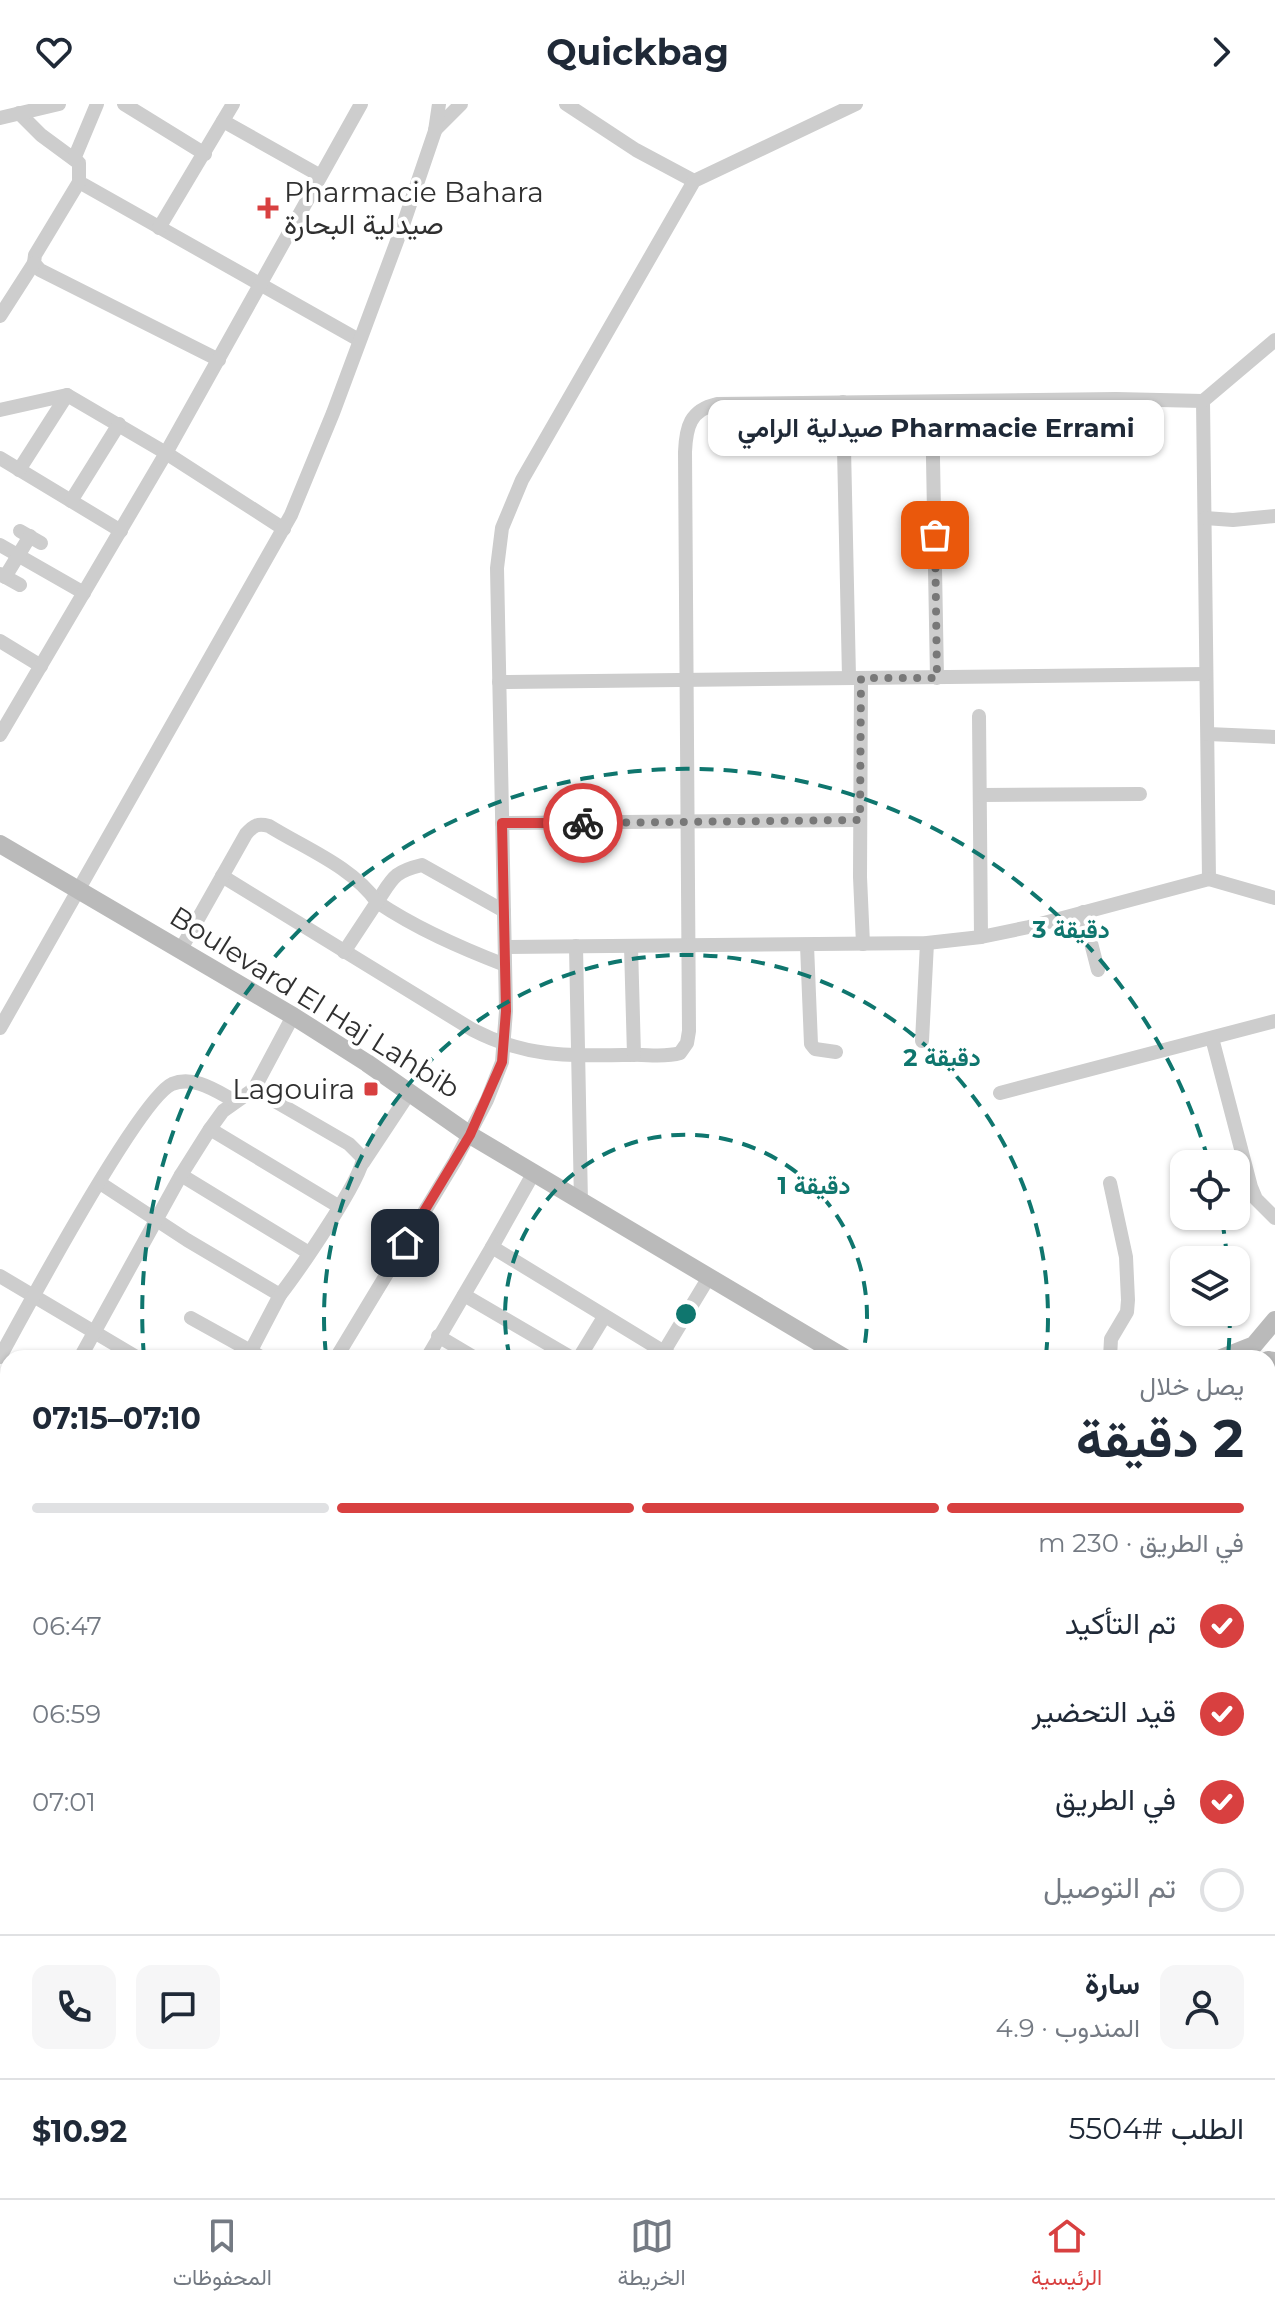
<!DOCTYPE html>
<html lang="ar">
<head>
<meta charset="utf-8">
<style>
	body { margin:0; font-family:Montserrat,Vazirmatn,sans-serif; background:#f6f6f7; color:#1f2937; direction:rtl; height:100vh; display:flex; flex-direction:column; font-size:30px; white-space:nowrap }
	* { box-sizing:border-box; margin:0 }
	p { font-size:26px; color:#747a83 }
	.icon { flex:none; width:44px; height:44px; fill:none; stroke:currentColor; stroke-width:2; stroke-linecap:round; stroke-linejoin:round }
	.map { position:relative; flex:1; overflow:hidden; direction:ltr }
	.side { position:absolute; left:0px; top:1246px; width:1276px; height:848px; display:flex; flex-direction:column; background:#fff; border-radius:24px 24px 0 0; box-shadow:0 2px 6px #0004; direction:rtl }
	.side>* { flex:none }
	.fabs { position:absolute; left:1170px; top:1046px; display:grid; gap:16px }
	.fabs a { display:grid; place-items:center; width:80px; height:80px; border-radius:16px; background:#fff; box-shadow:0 2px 6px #0004; font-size:40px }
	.pin { position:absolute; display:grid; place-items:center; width:68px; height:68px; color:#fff; margin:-34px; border-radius:16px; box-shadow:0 4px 12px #0006 }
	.courier { position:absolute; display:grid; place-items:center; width:80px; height:80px; margin:-40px; border:6px solid #d84040; border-radius:50%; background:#fff; color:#222; box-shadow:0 2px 10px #0007 }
	.bubble { position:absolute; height:56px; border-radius:16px; background:#fff; box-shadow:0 2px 6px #0004; font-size:26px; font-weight:700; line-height:56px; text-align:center; direction:rtl }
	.overview em { font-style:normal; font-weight:700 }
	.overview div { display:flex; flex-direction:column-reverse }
	.overview { display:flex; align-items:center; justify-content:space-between; height:136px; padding:0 32px }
	h1 { font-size:52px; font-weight:700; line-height:60px }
	.bar { display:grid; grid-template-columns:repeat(4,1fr); gap:12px 8px; align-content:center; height:96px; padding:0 32px }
	.bar i { height:10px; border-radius:6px; background:#e0e1e3 }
	.bar .selected { background:#d84040 }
	.bar p { grid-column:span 4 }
	.line { display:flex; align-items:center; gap:20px; padding:0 32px; border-top:2px solid #e0e1e3 }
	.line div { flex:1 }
	.round { display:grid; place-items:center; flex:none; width:84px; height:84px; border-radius:16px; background:#f6f6f7 }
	ol { padding:0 32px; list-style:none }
	li { display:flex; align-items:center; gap:24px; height:88px }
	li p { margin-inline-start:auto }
	li .icon { padding:8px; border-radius:50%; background:#d84040; color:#fff; stroke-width:4 }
	li:last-child { color:#747a83 }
	li i { width:44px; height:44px; border:4px solid #e0e1e3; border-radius:50% }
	header { display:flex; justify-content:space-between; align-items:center; height:104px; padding:0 32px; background:#fff; font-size:36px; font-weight:700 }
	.dock { display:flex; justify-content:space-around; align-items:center; height:112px; border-top:2px solid #e0e1e3; background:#fff; font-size:22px; color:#747a83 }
	.dock a { display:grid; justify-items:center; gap:4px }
	.dock .selected { color:#d84040 }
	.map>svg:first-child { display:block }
</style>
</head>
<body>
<header><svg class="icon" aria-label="forward" viewBox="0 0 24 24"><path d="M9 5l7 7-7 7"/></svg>Quickbag<svg class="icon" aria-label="heart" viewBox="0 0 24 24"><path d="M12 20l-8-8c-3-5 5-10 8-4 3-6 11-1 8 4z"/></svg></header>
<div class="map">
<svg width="1275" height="2094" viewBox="0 0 1275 2094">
	<rect width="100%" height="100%" fill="#fff"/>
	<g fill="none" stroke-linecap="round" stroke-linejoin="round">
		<g stroke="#cdcdcd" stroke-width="14">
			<polyline points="124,0 205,50"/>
			<polyline points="566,0 636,46 694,77"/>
			<polyline points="19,9 41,31 79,59 79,78 359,236"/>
			<polyline points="0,14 59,0"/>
			<polyline points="223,17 319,71"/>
			<polyline points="435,26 461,0"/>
			<polyline points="74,55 97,0"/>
			<polyline points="79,78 35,151 34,159 40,166 219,256"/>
			<polyline points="159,124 233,0"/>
			<polyline points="0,212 34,159"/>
			<polyline points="1203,297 1209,775"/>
			<polyline points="843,298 849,573"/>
			<polyline points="932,299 937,574"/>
			<polyline points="0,306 67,291 166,349 284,425"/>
			<polyline points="0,354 121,427"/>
			<polyline points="19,366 67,291"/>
			<polyline points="71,397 119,320"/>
			<polyline points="1205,414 1233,416 1275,412"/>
			<polyline points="20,427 41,439"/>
			<polyline points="0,441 84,489"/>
			<polyline points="0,470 20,481"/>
			<polyline points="5,473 30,432"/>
			<polyline points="0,537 41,562"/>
			<polyline points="861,574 860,773 863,840"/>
			<polyline points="499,578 1206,570"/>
			<polyline points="979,612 981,833"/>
			<polyline points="1208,630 1275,633"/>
			<polyline points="0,631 166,349 361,0"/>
			<polyline points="980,691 1140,690"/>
			<polyline points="502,719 860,716"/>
			<path d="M222,772l251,154c54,28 98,26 157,25 16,-1 34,3 50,-2l7,-10 2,-12 -4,-579c1,-25 5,-42 32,-48l399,-5 87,2 72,-61"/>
			<path d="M504,807l-82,-46c-29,7 -29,13 -45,37 40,27 84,46 128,63"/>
			<polyline points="1083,808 1098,866"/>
			<polyline points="807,841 811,940 815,945 836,948"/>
			<polyline points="576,842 581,1099"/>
			<polyline points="631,842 634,951"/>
			<polyline points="505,843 927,839 981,833 1029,823 1209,775 1275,794"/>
			<path d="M181,845l65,-115c8,-9 12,-11 23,-8 37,23 82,40 108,76l-33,50"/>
			<polyline points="0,924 291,411 333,309 403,121 435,27 439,0"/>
			<polyline points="1212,934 1251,1083 1256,1095 1275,1114"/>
			<polyline points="922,937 927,839"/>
			<polyline points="1000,989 1275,917"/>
			<polyline points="210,1025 223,1007 254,985 293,912"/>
			<polyline points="363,1059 410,988"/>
			<polyline points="181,1071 309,1149"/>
			<path d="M100,1079l87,57 93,55c17,-22 81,-114 83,-137l-14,-14 -95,-55"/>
			<polyline points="492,1143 533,1070"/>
			<polyline points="0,1172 138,1254"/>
			<polyline points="464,1191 572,1254"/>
			<polyline points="191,1214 263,1254"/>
			<polyline points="438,1232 475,1254"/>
			<path d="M0,1253c24,-44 139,-258 172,-273 22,-9 44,7 63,17"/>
			<polyline points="80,1254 181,1071 210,1025 338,1102"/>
			<polyline points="247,1254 280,1191"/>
			<polyline points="336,1254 455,1057 487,996 502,958 506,907 497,464 502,424 522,376 694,77 856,0"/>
			<polyline points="427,1254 492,1143 674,1254"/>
			<polyline points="579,1254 604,1213"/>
			<polyline points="660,1254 709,1173"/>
			<polyline points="1110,1254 1111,1235 1127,1208 1128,1196 1126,1153 1110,1079"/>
			<polyline points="0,1322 8,1327"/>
			<polyline points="1268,1344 1275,1346"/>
			<polyline points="0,1396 8,1383"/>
			<polyline points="0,1483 8,1481"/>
			<polyline points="1268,1491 1275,1495"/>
			<polyline points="1268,1537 1275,1541"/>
			<polyline points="0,1568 8,1567"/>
			<polyline points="1268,1663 1275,1650"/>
			<polyline points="1268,1688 1275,1677"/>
			<polyline points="1268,1782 1275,1771"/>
			<polyline points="1268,1815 1275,1820"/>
			<polyline points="0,1852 8,1838"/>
			<polyline points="1268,1866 1275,1855"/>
			<polyline points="1268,1948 1275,1936"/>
			<polyline points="1268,1966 1275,1966"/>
			<polyline points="1268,2041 1275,2040"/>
			<polyline points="1268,2076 1275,2060"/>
			<polyline points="748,2094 753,2086"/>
			<polyline points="804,2094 808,2086"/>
			<polyline points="860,2094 865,2086"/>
			<polyline points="918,2094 922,2086"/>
			<polyline points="971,2094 976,2086"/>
			<polyline points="1025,2094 1030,2086"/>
			<polyline points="1093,2094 1097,2086"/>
			<polyline points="1137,2094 1142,2086"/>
			<polyline points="1187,2094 1191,2086"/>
			<polyline points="1260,2094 1264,2086"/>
		</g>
		<g stroke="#bababa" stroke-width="18">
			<polyline points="0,740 293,912 367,959 470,1031 845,1254"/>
			<polyline points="1221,1254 1254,1241 1275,1216"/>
			<polyline points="1268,1256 1275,1257"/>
			<polyline points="0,1679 8,1683"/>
			<polyline points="0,1695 8,1699"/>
			<polyline points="670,2086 685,2094"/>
			<polyline points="706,2086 721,2094"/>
			<polyline points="518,2094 523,2086"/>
		</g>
	</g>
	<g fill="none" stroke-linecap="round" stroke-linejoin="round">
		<polyline stroke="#787878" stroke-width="8" stroke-dasharray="0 14.4" points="583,719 860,716 861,574 937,574 935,431"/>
		<polyline stroke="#d84040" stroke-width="10" points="405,1139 470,1031 502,958 506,907 502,719 583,719"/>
	</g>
	<g fill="none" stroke="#0f766e" stroke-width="4" stroke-dasharray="14 10">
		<path d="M510 1254A181 181 0 1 1 862 1254"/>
		<path d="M326 1251A362 362 0 1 1 1046 1251"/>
		<path d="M144 1253A544 544 0 0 1 1208 1055M1222 1116A544 544 0 0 1 1227 1153M1230 1210A544 544 0 0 1 1228 1253"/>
	</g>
	<g fill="#d84040" stroke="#fff" stroke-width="3">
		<path d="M264 92h8v8h8v8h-8v8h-8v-8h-8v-8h8z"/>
		<rect x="363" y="977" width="16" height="16" rx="4"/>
	</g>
	<g text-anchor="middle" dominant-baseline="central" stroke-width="8" stroke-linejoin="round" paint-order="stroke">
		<g font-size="28" fill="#303030" stroke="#fff" text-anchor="start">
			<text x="284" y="88">Pharmacie Bahara<tspan x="284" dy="32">صيدلية البحارة</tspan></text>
			<text x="355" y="985" text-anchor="end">Lagouira</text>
		</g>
		<g font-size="28" fill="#303030" stroke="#fff">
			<text transform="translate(315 898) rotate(32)">Boulevard El Haj Lahbib</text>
		</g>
	</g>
	<circle cx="686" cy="1210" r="12" fill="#0f766e" stroke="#fff" stroke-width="4"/>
	<g font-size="24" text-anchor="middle" font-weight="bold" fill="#0f766e" stroke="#fff" stroke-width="8" stroke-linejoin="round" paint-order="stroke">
		<text x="1071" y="834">3 دقيقة</text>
		<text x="942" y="962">2 دقيقة</text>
		<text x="814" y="1090">1 دقيقة</text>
	</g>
</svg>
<div class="fabs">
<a><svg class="icon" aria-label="locate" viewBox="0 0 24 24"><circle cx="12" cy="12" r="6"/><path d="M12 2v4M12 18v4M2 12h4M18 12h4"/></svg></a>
<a><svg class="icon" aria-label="layers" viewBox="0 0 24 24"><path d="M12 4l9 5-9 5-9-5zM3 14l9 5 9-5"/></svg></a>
</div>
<div class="pin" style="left:935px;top:431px;background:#ea580c"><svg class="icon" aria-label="bag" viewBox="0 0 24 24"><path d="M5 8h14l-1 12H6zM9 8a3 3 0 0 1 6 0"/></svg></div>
<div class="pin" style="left:405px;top:1139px;background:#1f2937"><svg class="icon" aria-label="home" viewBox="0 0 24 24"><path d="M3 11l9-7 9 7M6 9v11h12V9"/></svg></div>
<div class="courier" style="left:583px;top:719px"><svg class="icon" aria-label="bike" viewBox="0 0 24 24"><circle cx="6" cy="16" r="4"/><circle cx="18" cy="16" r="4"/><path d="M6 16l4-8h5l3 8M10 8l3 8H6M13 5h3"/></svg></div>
<div class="bubble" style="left:708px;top:296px;width:456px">Pharmacie Errami صيدلية الرامي</div>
<section class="side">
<div class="overview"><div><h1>2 دقيقة</h1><p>يصل خلال</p></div><em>07:10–07:15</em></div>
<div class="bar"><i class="selected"></i><i class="selected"></i><i class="selected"></i><i></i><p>في الطريق · 230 m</p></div>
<ol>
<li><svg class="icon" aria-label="check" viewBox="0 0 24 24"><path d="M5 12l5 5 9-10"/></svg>تم التأكيد<p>06:47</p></li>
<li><svg class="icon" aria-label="check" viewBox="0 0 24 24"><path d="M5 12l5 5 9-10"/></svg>قيد التحضير<p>06:59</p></li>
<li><svg class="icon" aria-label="check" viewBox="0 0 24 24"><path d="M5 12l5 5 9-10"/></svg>في الطريق<p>07:01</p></li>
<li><i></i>تم التوصيل</li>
</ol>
<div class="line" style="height:144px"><a class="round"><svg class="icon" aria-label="person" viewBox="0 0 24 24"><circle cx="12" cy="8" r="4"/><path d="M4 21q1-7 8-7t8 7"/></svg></a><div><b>سارة</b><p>المندوب · 4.9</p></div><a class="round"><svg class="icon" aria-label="chat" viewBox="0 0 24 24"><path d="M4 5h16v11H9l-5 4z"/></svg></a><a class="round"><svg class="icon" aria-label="phone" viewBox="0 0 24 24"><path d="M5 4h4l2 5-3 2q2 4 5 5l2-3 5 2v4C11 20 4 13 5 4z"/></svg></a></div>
<div class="line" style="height:104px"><div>الطلب #5504</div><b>$10.92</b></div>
</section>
</div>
<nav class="dock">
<a class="selected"><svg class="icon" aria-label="home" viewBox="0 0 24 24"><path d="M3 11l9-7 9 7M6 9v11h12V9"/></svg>الرئيسية</a>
<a><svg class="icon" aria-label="map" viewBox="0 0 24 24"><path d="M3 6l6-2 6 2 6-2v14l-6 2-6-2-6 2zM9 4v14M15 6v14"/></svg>الخريطة</a>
<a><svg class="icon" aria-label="saved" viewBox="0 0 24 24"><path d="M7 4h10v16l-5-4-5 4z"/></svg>المحفوظات</a>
</nav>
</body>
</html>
